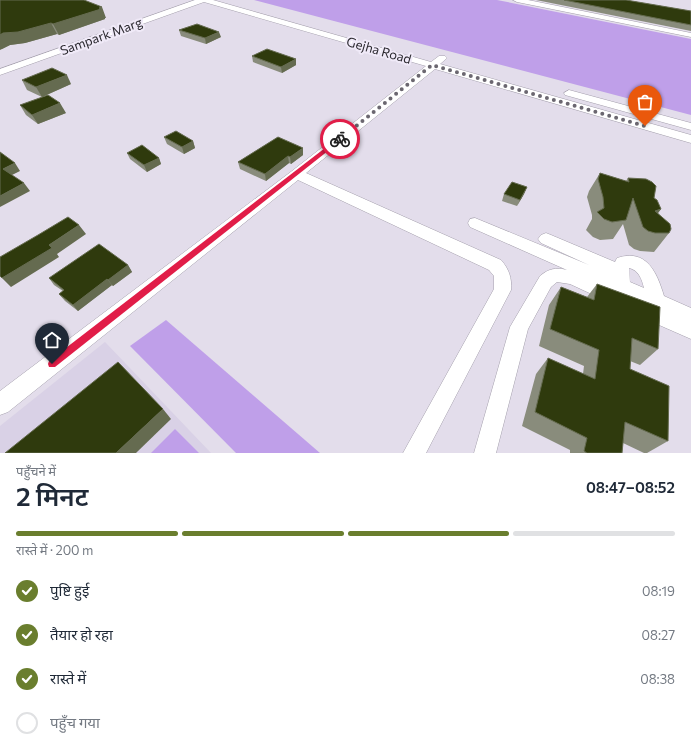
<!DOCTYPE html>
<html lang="hi">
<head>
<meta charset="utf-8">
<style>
	body { margin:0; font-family:Commissioner,"Noto Sans Devanagari",sans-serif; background:#f6f6f7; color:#1f2937; height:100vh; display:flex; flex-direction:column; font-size:15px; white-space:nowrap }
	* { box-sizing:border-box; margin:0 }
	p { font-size:13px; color:#747a83 }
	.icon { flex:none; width:22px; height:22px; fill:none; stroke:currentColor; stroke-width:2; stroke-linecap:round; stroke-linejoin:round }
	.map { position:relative; height:453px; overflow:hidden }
	.panel { display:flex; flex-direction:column; background:#fff; flex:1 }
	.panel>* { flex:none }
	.pin { position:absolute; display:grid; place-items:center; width:34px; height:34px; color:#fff; margin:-41px -17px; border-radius:50% 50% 50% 0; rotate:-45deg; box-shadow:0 0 4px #0007 }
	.pin .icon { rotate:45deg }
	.courier { position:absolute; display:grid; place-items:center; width:40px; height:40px; margin:-20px; border:3px solid #e11d48; border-radius:50%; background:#fff; color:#222; box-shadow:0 1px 5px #0007 }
	.head em { font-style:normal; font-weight:600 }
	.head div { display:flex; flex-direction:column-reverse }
	.head { display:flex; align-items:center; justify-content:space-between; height:68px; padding:0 16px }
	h1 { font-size:26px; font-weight:600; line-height:30px }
	.bar { display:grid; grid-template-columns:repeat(4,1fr); gap:6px 4px; align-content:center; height:48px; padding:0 16px }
	.bar i { height:5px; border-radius:3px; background:#e0e1e3 }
	.bar .selected { background:#6a7e2e }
	.bar p { grid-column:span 4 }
	ol { padding:0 16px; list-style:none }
	li { display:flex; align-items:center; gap:12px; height:44px }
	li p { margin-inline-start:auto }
	li .icon { padding:4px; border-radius:50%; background:#6a7e2e; color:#fff; stroke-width:4 }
	li:last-child { color:#747a83 }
	li i { width:22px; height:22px; border:2px solid #e0e1e3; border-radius:50% }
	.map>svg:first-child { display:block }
</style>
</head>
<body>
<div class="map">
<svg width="691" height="453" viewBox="0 0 691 453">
	<rect width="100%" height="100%" fill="#e3ddeb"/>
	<polygon fill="#d9d1e6" points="105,342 211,453 0,453 0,426"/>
	<g fill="#bf9fe9">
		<polygon points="254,0 497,0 691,39 691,115"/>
		<polygon points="166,320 320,453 236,453 130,346"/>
		<polygon points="175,429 199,453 151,453"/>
	</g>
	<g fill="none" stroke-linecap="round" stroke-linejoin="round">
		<g stroke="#a49fac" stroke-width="1">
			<g id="minor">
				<path d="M195,0h18l218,62 8,-6h6l2,2 -7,6 251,71v8l-256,-74 -129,104 195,87c8,9 11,18 10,30l-85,163h-23l91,-164v-13l-5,-6 -191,-90 -290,232 -8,3v-24l292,-220 134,-105 -222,-64 -204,73v-6z"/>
				<polygon points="513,0 528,0 691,33 691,37 517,2"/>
				<polygon points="569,90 691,123 691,130 565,95 564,93"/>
				<path d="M475,218l114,47 -48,-22 -3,-4 3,-4 5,-2 5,2 64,27 2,-4c30,-10 40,15 47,38l27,12v31l-57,-25 -3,-5 3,-5 5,-2 -21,-10 2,4 -3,5 -6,2 -41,-19 -13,-2 -6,5 -23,42 -32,124h-22l36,-126 30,-51c8,-7 16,-9 27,-6l-97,-43 -2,-4 2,-4zM629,268c10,2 13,12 15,20l-14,-6z"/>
			</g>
		</g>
		<use href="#minor" fill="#fff" fill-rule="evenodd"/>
	</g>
	<g fill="#898c7c">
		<polygon points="0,0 106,18 105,18 105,19 59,35 57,34 25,43 10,45 2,49"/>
		<polygon points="536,0 626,0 691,11 691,31"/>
		<polygon points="179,30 221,37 206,44 181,36"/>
		<polygon points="252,56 296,65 282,73 253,62"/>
		<polygon points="22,80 71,84 42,97 27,90"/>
		<polygon points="20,105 66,113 38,124 26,115"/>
		<polygon points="164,137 193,141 195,148 184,154 167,144"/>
		<polygon points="278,137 303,155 291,164 289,163 266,181 240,169 238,162"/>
		<polygon points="127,153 159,158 161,164 147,172 130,159"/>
		<polygon points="600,173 626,181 628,178 654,198 661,209 658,213 669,233 654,252 640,251 634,249 629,245 623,224 613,239 600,240 593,237 586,230 592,219 592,215 587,197 589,191"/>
		<polygon points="527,187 524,194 517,206 502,201 504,194"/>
		<polygon points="128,265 132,272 113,286 112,285 78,311 65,301 59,294 63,291 54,285 49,278"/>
		<polygon points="597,284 658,349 640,365 630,361 630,369 668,441 647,453 644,453 623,443 622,453 570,453 570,450 522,426 536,374 548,358 583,374 584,366 539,346 549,305 561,287 587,297"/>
	</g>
	<g fill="#656b50">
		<polygon points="102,7 106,18 105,18 105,19 59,35 53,24"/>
		<polygon points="51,23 57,34 25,43 10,45 0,50 0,35 3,33"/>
		<polygon points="219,32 221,37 206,44 205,38"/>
		<polygon points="296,59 296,65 282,73 281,67"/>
		<polygon points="67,75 71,84 42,97 36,87"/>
		<polygon points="60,103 66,113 38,124 32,115"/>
		<polygon points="193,141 195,148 184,154 182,147"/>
		<polygon points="303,148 303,155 291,164 290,157"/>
		<polygon points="288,156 289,163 266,181 265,174"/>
		<polygon points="159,158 161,164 147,172 144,165"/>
		<polygon points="15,163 20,171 8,177 3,169"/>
		<polygon points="24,183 30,191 0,207 0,196"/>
		<polygon points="527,187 524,194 517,206 520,200"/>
		<polygon points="661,209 647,227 655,211"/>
		<polygon points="79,225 86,234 57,254 59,257 11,287 2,278 49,245"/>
		<polygon points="128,265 132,272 113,286 108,280"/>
		<polygon points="107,279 112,285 78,311 73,305"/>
		<polygon points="163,409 171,419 136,453 116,453"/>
	</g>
	<g fill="#2f3a0d" stroke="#656b50">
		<polygon points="0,0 84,0 102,7 99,8 101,9 53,24 51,23 18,32 3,33 0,35"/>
		<polygon points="564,0 626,0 691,11 691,25"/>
		<polygon points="197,24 219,32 205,38 179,30"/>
		<polygon points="267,49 296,59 281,67 252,56"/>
		<polygon points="52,68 67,75 36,87 22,80"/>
		<polygon points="48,95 60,103 32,115 20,105"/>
		<polygon points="176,131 193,141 182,147 164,137"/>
		<polygon points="278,137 303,148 290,157 288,156 265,174 238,162"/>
		<polygon points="142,145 159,158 144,165 127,153"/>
		<polygon points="0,152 15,163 3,169 24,183 0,196"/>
		<polygon points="600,173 629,182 628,178 646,179 652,182 656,186 654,198 657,200 661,209 655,211 670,224 671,229 669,233 655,233 648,231 643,227 633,198 626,220 612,222 604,219 597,212 604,208 603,197 598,179"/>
		<polygon points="512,182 527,187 520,200 504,194"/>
		<polygon points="68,217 79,225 49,245 52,248 2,278 0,276 0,257 38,235"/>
		<polygon points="99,244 128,265 108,280 107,279 73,305 59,294 64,290 49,278"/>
		<polygon points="597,284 660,307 658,349 632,338 630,369 669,386 668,441 625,422 622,453 587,453 584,451 587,438 535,412 548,358 595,379 599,350 550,329 561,287 594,300"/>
		<polygon points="118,362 163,409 116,453 5,453"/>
	</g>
	<polygon fill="#e11d48" points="338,138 343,139 55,367 49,367 48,364 49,361"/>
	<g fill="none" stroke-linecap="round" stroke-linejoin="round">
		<polyline stroke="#6b6770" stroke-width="4" stroke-dasharray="0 7.2" points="340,139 432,65 645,126"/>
	</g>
	<g text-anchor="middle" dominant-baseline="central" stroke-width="4" stroke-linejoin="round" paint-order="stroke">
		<g font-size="13" fill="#2a282e" stroke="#f0eaf8">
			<text transform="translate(101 36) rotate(-20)">Sampark Marg</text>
			<text transform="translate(379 50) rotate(16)">Gejha Road</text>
		</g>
	</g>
</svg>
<div class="pin" style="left:645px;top:126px;background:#ea580c"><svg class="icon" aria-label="bag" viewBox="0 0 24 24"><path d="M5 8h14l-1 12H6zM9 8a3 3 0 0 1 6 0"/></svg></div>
<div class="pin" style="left:52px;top:364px;background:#1f2937"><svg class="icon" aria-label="home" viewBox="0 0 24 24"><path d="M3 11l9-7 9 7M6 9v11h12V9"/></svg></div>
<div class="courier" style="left:340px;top:139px"><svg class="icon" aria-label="bike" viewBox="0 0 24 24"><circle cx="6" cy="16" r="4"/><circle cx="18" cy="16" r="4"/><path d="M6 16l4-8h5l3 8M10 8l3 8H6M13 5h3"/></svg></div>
</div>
<section class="panel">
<div class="head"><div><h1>2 मिनट</h1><p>पहुँचने में</p></div><em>08:47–08:52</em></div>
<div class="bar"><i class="selected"></i><i class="selected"></i><i class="selected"></i><i></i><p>रास्ते में · 200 m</p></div>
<ol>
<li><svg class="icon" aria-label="check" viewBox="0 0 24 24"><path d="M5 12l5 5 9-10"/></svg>पुष्टि हुई<p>08:19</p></li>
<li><svg class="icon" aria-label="check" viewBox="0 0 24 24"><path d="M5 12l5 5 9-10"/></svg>तैयार हो रहा<p>08:27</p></li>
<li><svg class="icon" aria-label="check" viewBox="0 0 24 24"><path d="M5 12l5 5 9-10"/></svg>रास्ते में<p>08:38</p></li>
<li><i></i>पहुँच गया</li>
</ol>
</section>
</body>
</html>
